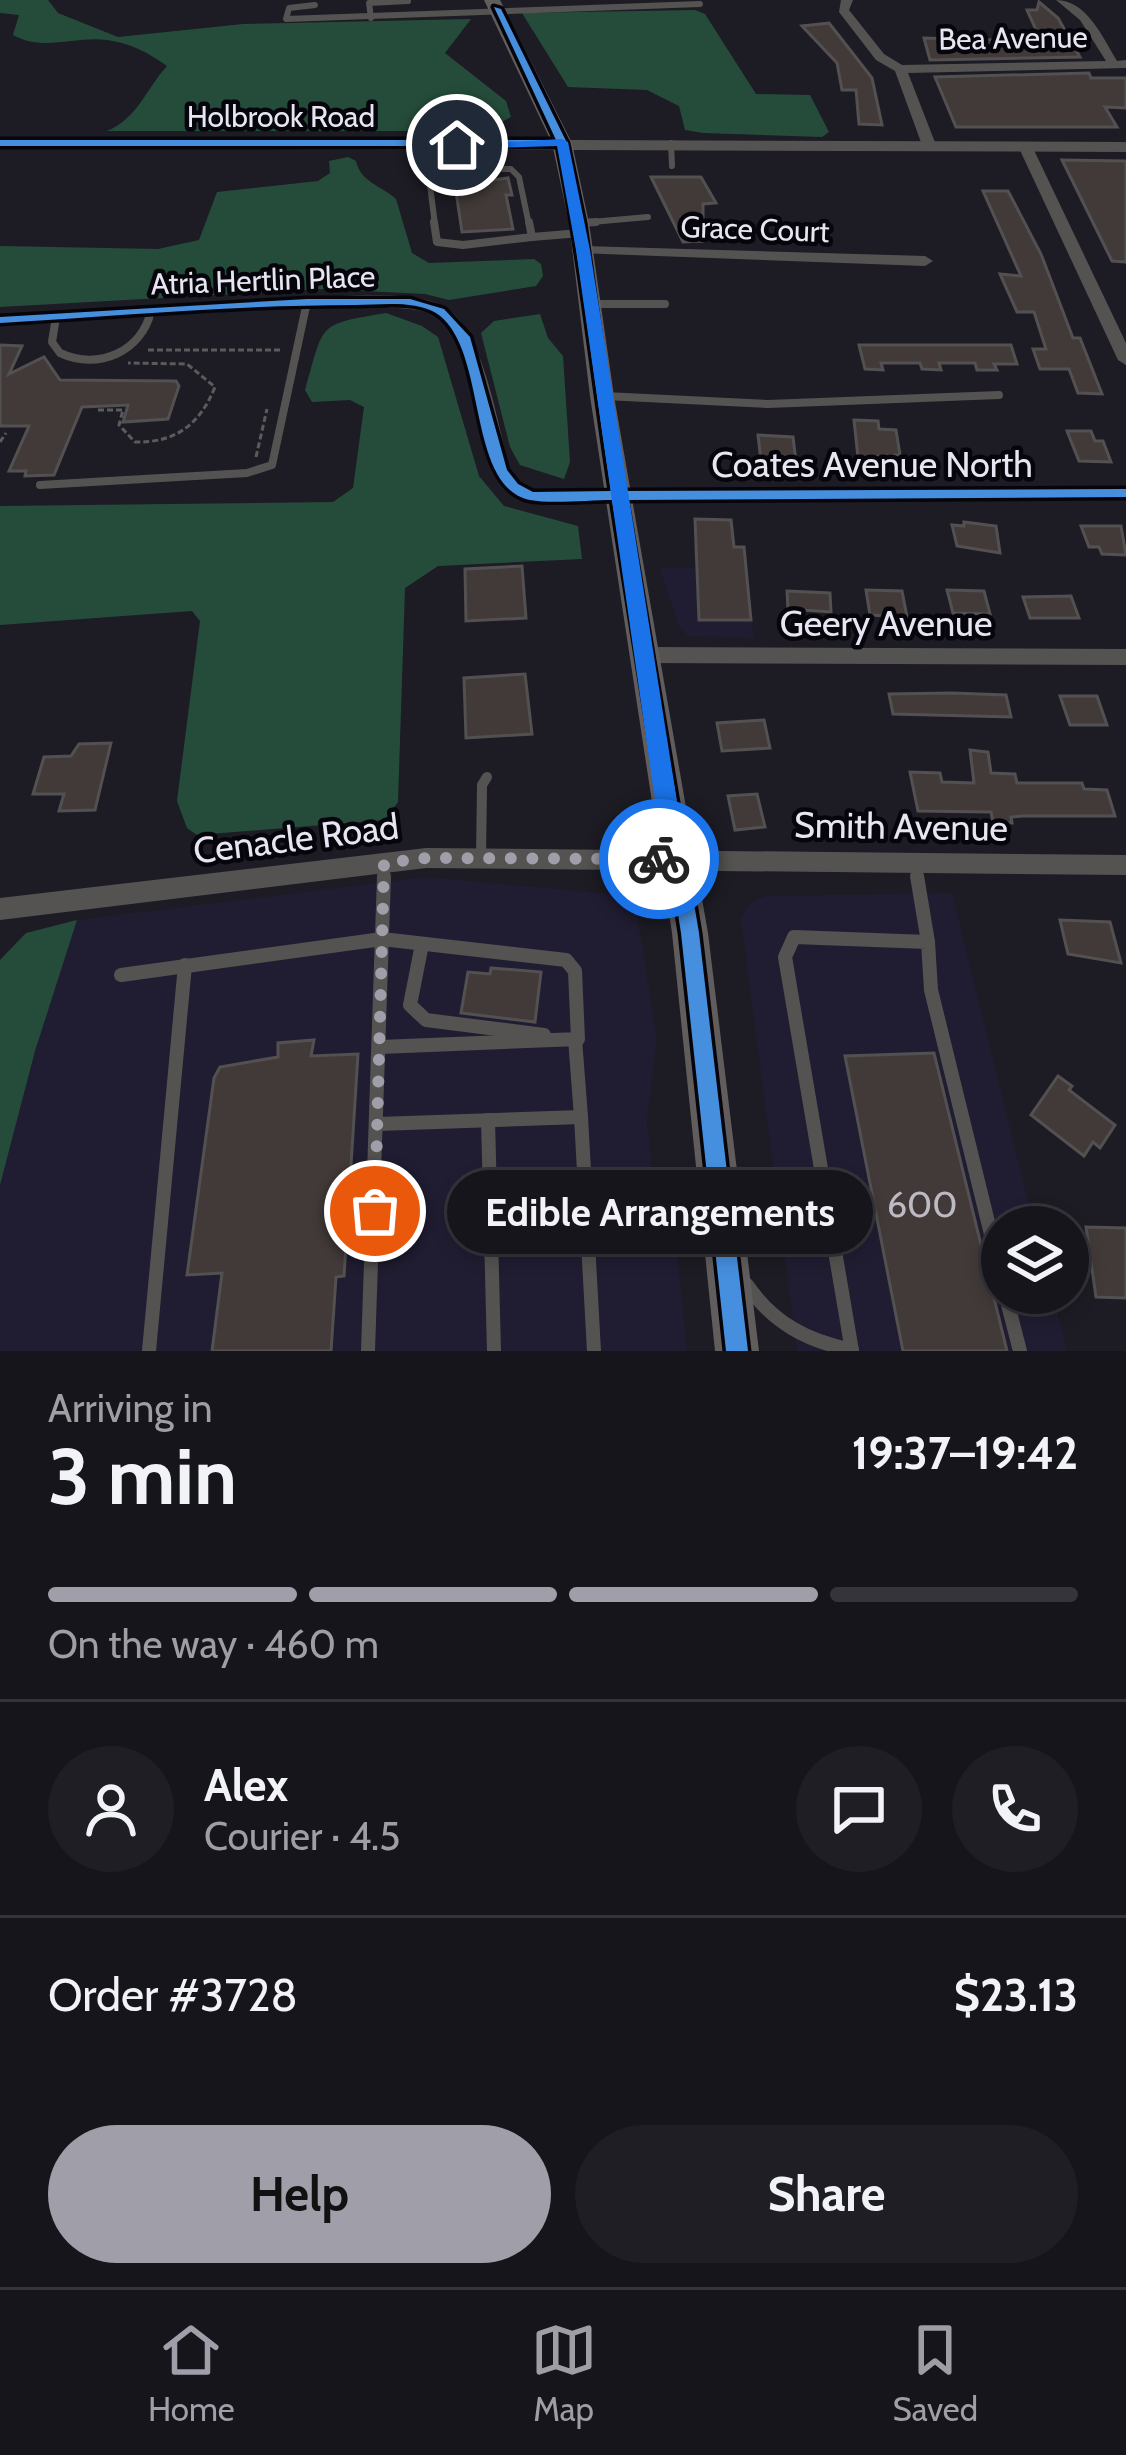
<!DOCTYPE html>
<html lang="en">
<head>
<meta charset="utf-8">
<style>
	body { margin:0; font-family:Cabin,sans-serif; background:#1f1e24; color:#f1f3f6; height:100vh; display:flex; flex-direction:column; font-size:45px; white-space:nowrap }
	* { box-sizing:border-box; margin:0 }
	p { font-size:39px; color:#9e9fa3 }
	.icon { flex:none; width:66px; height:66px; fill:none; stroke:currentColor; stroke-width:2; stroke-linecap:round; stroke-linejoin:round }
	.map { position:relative; height:1351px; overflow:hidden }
	.side { display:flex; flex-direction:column; background:#16151b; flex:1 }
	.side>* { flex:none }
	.fabs { position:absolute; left:981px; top:1206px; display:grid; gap:24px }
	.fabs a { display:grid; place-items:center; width:108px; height:108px; border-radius:50%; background:#16151b; box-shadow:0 6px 18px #0003,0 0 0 3px #35343a; font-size:60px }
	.pin { position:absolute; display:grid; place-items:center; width:102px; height:102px; color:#fff; margin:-51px; border:6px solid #fff; border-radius:50%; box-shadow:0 3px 12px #0007 }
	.courier { position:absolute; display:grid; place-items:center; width:120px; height:120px; margin:-60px; border:9px solid #1a73e8; border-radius:50%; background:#fff; color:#222; box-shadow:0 3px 15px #0007 }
	.bubble { position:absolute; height:84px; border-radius:42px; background:#16151b; box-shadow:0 6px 18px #0003,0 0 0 3px #35343a; font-size:39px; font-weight:700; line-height:84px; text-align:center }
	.summary em { font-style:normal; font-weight:700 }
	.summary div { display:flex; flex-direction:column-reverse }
	.summary { display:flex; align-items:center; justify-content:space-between; height:204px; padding:0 48px }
	h1 { font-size:78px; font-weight:700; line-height:90px }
	.bar { display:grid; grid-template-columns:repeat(4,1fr); gap:18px 12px; align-content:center; height:144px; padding:0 48px }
	.bar i { height:15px; border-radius:9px; background:#35343a }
	.bar .on { background:#a09fa9 }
	.bar p { grid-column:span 4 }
	.line { display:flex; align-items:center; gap:30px; padding:0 48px; border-top:3px solid #35343a }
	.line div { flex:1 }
	.round { display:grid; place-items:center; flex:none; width:126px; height:126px; border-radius:63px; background:#1f1e24 }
	.cta { display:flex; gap:24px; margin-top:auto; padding:24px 48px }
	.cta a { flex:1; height:138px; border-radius:72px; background:#a09fa9; color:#111; font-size:48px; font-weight:700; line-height:138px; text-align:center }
	.cta a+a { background:#1f1e24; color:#f1f3f6 }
	.dock { display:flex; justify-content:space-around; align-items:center; height:168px; border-top:3px solid #35343a; background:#16151b; font-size:33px; color:#9e9fa3 }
	.dock a { display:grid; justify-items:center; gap:6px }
	.dock .on { color:#a09fa9 }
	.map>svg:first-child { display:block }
</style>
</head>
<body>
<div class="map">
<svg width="1126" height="1351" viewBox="0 0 1126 1351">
	<rect width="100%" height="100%" fill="#1d1c24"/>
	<g fill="#201d32">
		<polygon points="659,567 745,569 754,638 689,636 680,629"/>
		<polygon points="425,877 610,894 631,906 637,915 657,1038 647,1121 654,1193 677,1253 687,1351 0,1351 0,1185 35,1051 77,920"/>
		<polygon points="952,893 1034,1227 1002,1227 1002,1293 1052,1293 1067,1351 797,1351 741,918 751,902 766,896"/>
	</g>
	<g fill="#254c3a">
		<path d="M0,0h48l10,13 60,24 125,-13 228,-5 -26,34 61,48 5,16 -26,14h-378c31,-13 39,-42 60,-65 -18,-13 -37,-23 -60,-26 -32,-4 -65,12 -94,-5l6,-20 -19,-2z"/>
		<polygon points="695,10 705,14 756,94 810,95 829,132 822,137 703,133 685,130 679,106 647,90 568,87 522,13"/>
		<path d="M348,157l8,4c5,22 25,24 40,38l16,54 17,10 105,-4 7,5 2,12 -7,10 -87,14 -24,-6 -101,-5 -324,18v-61l158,3 41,-9 18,-48 101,-11 12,-8 -1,-12z"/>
		<path d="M386,313l36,13 16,11 41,139 25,30 74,20 4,33 -144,7 -33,22 -7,214 -13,18 -188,15 -10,-7 -10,-27 23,-180 -8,-10 -192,14v-119l333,-4 20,-14 11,-81 -14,-7 -38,2 -7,-12c20,-68 11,-65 81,-77z"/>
		<polygon points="540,314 548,338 563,356 570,462 564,479 520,465 510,447 481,333 494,321"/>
		<polygon points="77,920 35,1051 0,1185 0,960 26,933"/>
	</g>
	<g fill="#413a39" stroke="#535051" stroke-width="3">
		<polygon points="1039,2 1058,18 1080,57 930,60 924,38 1041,41 1027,10 1037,10"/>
		<polygon points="829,23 872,78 882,125 859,124 856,90 842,90 837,63 802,26"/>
		<polygon points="1089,73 1091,78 1126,78 1126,108 1105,107 1117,127 956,127 935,77"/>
		<polygon points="1062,160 1126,161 1126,262 1112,261"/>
		<polygon points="651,177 701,177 716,203 703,204 703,241 683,242"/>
		<polygon points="508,178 512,195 506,195 513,229 462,232 455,185"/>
		<polygon points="983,191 1008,191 1041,254 1073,338 1080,338 1102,394 1078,393 1069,369 1040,369 1033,349 1046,349 1034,312 1017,312 1000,274 1021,276"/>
		<polygon points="0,345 22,346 9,374 44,357 60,380 176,381 179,386 168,419 123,422 128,405 82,407 54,475 25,476 26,471 9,471 29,426 0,426"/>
		<polygon points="859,345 1011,345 1017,364 994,364 997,370 977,370 975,363 939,363 941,370 922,369 920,363 881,363 883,370 865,369"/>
		<polygon points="854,420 878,421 879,429 896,430 900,455 858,458"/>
		<polygon points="1067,431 1091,431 1095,441 1103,441 1111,462 1079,461"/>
		<polygon points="758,435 793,437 797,470 762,470"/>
		<polygon points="695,519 731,520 734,547 744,547 751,620 699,620"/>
		<polygon points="964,522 996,526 1000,553 957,546 952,525 964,526"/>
		<polygon points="1081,526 1121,526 1126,555 1102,554 1099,547 1089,547"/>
		<polygon points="522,566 526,618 466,621 465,569"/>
		<polygon points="866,590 902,591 907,617 870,615"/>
		<polygon points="947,590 984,591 990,614 953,613"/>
		<polygon points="787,591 830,593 831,612 788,609"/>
		<polygon points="1071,596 1079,618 1030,618 1023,597"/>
		<polygon points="525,674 532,734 466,738 464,678"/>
		<polygon points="952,693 1006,695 1011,717 893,714 889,694"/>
		<polygon points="1060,696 1097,696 1107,725 1070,725"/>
		<polygon points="764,720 770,748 722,751 717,723"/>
		<polygon points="111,743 95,810 59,811 64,794 33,794 44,757 71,756 79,744"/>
		<polygon points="970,750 988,752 991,773 1015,774 1017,783 1082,783 1084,789 1107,790 1115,816 1024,816 1011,817 1012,823 993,822 991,812 918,811 910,772 940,773 942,782 974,783"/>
		<polygon points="757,794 765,827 735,830 728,796"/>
		<polygon points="1060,920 1110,922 1121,963 1068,954"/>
		<polygon points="491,968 541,972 535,1022 461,1013 468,972 490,974"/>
		<polygon points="314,1040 311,1056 358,1054 344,1276 336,1277 331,1351 212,1351 222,1273 187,1275 214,1078 220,1067 278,1057 278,1043"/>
		<polygon points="934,1053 1007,1351 903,1351 845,1056"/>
		<polygon points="1058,1076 1072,1086 1069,1090 1115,1125 1100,1148 1093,1142 1084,1156 1031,1115"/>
		<polygon points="1086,1227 1126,1228 1126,1298 1096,1297"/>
	</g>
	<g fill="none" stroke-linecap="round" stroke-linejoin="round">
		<g stroke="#5c5b5c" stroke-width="3" stroke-dasharray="6 3" stroke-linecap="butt">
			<polyline points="148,350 281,350"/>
			<path d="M98,410h25l-4,15 16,17c41,1 65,-18 80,-55l-28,-23 -59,-1"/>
			<polyline points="0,442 6,433"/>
			<polyline points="256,457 267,409"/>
		</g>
		<g stroke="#555352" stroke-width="6">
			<polyline points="315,5 289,8 286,19 700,4"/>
			<polyline points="371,18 369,3 408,1"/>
			<polyline points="671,143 672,166"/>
			<polyline points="428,169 511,169 519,177 529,225"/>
			<polyline points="428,169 435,225"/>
			<polyline points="428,169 432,145"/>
			<polyline points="580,223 648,217"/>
		</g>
		<g stroke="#555352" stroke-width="8">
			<polyline points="434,222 437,242 463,245 532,237 529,222"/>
			<polyline points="580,223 596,222"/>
			<polyline points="532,237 580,233"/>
			<polyline points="590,304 665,304"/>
			<path d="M56,317l-4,25 8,11c39,18 82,-2 91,-42"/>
			<polyline points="605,396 768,404 999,395"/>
			<polyline points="40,485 247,473 272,465 307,302"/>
		</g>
		<g stroke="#555352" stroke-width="10">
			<polyline points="481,858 482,785 487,777"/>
			<polyline points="915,863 918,879"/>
			<polyline points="383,879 384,863"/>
		</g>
		<g stroke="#555352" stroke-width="14">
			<polyline points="917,876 928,942"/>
			<polyline points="422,944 410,1005 426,1020 544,1035"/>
			<polyline points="121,975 382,939 566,960 575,971 578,1039 380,1047"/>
			<polyline points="575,1039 581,1117"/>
			<polyline points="488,1120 494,1351"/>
			<polyline points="378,1124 581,1117 594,1351"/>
			<path d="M747,1285c26,38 60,56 105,65"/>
			<polyline points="1005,1293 1020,1351"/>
			<polyline points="149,1351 185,965"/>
			<polyline points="368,1351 384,876"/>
			<polyline points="852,1351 785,957 794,937 928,942 931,990 1002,1279"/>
		</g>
		<g fill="#555352" fill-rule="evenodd">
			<path d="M841,0h12l-4,10 35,44 18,11 204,-4 -26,-41 -24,-20c31,0 47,38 61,61l9,-1v8l-218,5 28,72 -7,4 -7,-4 -27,-74 -19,-11 -37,-48z"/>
			<polygon points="1025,142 1032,146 1126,343 1126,365 1118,360 1018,146"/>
			<polygon points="583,246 925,256 933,261 925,266 578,253 576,250"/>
			<path d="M307,297c36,0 108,-9 139,11 38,23 52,119 64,162l9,13 15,7 592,-3v12l-595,3c-76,-25 -38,-144 -95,-186 -34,-25 -372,5 -436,9v-10z"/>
			<polygon points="646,647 1126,649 1126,665 646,663 636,655"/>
			<polygon points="426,848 1126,855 1126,875 426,868 0,920 0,898"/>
		</g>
		<polygon fill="#555352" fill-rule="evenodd" points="0,138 1126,142 1126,152 0,148"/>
		<polygon fill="#615d5c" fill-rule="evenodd" points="484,0 500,0 572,143 589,223 614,396 708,933 759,1351 715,1351 672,933 590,396 569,223 552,143"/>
		<g stroke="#06050b" stroke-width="7">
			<path id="cycleway" d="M494,7l7,2 66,134 17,80 24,173 16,95 502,-2v8l-500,3 73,433 49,418h-22l-45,-418 -69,-433c-21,0 -62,4 -82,0 -65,-13 -41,-153 -94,-187 -22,-13 -56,-8 -81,-8 -118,0 -237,11 -355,18v-6l307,-18h103l34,10 26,28 37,133 11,14 15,8 78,-1c-18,-115 -30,-231 -53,-345h-558v-6h556z"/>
		</g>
		<use href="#cycleway" fill="#468fdf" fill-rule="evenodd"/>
	</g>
	<polygon fill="#1a73e8" points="562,139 568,142 590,250 686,859 675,868 659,868 648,859 651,852 662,849 576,250 557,146 457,149 450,145"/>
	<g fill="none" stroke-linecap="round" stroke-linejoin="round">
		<polyline stroke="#a09fa9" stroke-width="12" stroke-dasharray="0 21.6" points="375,1211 384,863 426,858 659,859"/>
	</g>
	<g text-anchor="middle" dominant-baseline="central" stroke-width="9" stroke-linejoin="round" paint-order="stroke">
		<g font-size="30" fill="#e7e5f1" stroke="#06050b">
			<text transform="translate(1013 38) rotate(-1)">Bea Avenue</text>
			<text x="281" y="116">Holbrook Road</text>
			<text transform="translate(755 229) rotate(2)">Grace Court</text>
			<text transform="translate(263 280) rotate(-2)">Atria Hertlin Place</text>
		</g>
		<g font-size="36" fill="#e7e5f1" stroke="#06050b">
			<text x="872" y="464">Coates Avenue North</text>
			<text x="886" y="623">Geery Avenue</text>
			<text transform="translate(901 826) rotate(1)">Smith Avenue</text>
			<text transform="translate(296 838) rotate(-7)">Cenacle Road</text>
		</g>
		<g font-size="36" fill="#bebac3">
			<text x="922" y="1204">600</text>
		</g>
	</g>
</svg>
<div class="fabs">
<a><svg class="icon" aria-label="layers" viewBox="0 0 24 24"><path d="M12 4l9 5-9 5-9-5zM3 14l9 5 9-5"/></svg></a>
</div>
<div class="pin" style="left:375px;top:1211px;background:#ea580c"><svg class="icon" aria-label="bag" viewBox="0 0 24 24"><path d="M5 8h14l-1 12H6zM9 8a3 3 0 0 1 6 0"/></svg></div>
<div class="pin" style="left:457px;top:145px;background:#1f2937"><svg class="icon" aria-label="home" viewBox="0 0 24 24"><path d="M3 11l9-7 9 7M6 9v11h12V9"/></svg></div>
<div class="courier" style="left:659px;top:859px"><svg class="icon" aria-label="bike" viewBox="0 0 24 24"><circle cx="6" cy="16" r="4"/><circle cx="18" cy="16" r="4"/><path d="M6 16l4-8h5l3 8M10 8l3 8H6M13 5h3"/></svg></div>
<div class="bubble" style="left:447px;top:1170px;width:426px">Edible Arrangements</div>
</div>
<section class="side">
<div class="summary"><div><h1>3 min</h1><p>Arriving in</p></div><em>19:37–19:42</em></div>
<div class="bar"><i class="on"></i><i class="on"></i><i class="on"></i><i></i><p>On the way · 460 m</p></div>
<div class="line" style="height:216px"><a class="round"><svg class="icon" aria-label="person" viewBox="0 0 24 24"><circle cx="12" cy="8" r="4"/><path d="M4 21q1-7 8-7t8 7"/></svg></a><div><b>Alex</b><p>Courier · 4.5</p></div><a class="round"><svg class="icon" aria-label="chat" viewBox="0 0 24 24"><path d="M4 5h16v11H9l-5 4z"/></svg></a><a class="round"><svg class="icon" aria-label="phone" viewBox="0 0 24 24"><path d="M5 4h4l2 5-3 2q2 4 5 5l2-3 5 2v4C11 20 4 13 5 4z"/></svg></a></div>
<div class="line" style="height:156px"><div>Order #3728</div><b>$23.13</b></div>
<div class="cta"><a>Help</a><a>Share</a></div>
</section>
<nav class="dock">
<a class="on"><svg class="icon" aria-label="home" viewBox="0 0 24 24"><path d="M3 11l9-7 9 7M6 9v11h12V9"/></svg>Home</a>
<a><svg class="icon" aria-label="map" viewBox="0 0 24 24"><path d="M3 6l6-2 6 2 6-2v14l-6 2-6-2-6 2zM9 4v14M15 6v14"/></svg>Map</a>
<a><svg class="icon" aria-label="saved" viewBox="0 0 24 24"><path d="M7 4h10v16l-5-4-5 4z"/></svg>Saved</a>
</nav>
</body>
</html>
